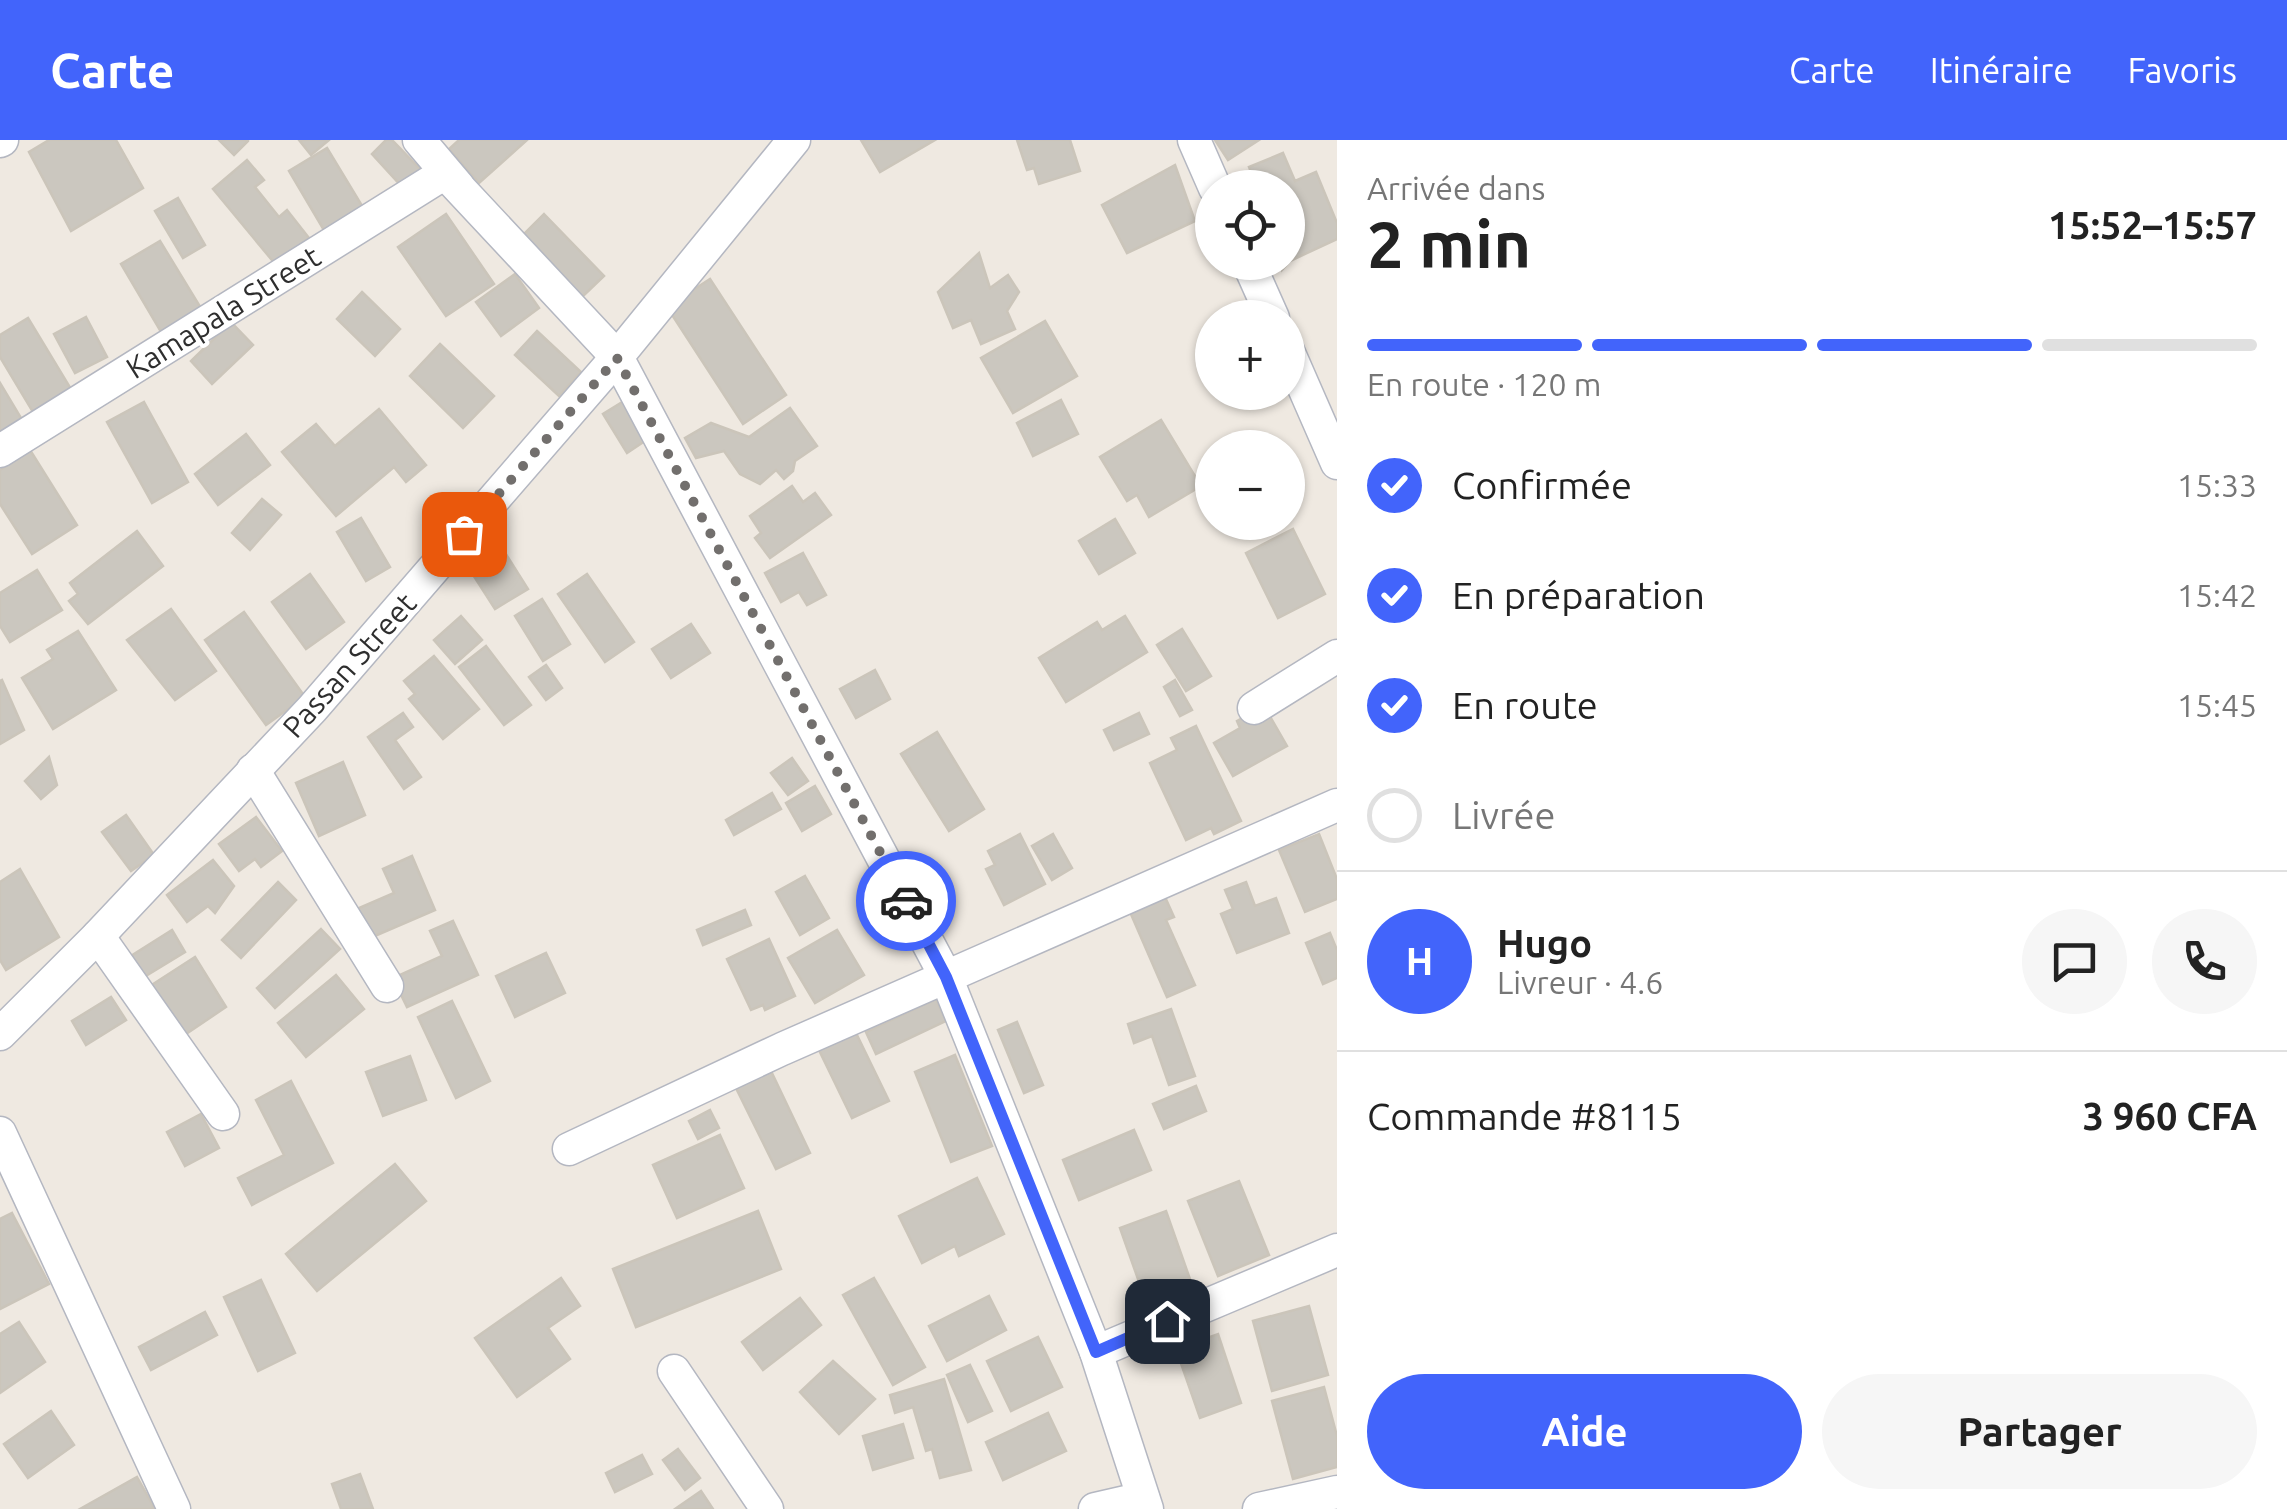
<!DOCTYPE html>
<html lang="fr">
<head>
<meta charset="utf-8">
<style>
	body { margin:0; font-family:Ubuntu,sans-serif; background:#f6f6f6; color:#222; height:100vh; display:flex; flex-direction:column; font-size:38px; white-space:nowrap }
	* { box-sizing:border-box; margin:0 }
	p { font-size:32px; color:#767676 }
	.icon { flex:none; width:55px; height:55px; fill:none; stroke:currentColor; stroke-width:2; stroke-linecap:round; stroke-linejoin:round }
	.map { position:relative; flex:1; overflow:hidden }
	.sheet { display:flex; flex-direction:column; background:#fff; width:950px }
	.sheet>* { flex:none }
	.buttons { position:absolute; left:1195px; top:30px; display:grid; gap:20px }
	.buttons a { display:grid; place-items:center; width:110px; height:110px; border-radius:50%; background:#fff; box-shadow:0 2px 8px #0004; font-size:50px }
	.pin { position:absolute; display:grid; place-items:center; width:85px; height:85px; color:#fff; margin:-42px; border-radius:20px; box-shadow:0 5px 15px #0006 }
	.courier { position:absolute; display:grid; place-items:center; width:100px; height:100px; margin:-50px; border:8px solid #4264fb; border-radius:50%; background:#fff; color:#222; box-shadow:0 2px 12px #0007 }
	.overview em { font-style:normal; font-weight:700 }
	.overview div { display:flex; flex-direction:column-reverse }
	.overview { display:flex; align-items:center; justify-content:space-between; height:170px; padding:0 30px }
	h1 { font-size:65px; font-weight:700; line-height:75px }
	.bar { display:grid; grid-template-columns:repeat(4,1fr); gap:15px 10px; align-content:center; height:120px; padding:0 30px }
	.bar i { height:12px; border-radius:8px; background:#e0e0e0 }
	.bar .on { background:#4264fb }
	.bar p { grid-column:span 4 }
	.line { display:flex; align-items:center; gap:25px; padding:0 30px; border-top:2px solid #e0e0e0 }
	.line div { flex:1 }
	.round { display:grid; place-items:center; flex:none; width:105px; height:105px; border-radius:52px; background:#f6f6f6 }
	ol { padding:0 30px; list-style:none }
	li { display:flex; align-items:center; gap:30px; height:110px }
	li p { margin-inline-start:auto }
	li .icon { padding:10px; border-radius:50%; background:#4264fb; color:#fff; stroke-width:4 }
	li:last-child { color:#767676 }
	li i { width:55px; height:55px; border:5px solid #e0e0e0; border-radius:50% }
	.cta { display:flex; gap:20px; margin-top:auto; padding:20px 30px }
	.cta a { flex:1; height:115px; border-radius:60px; background:#4264fb; color:#fff; font-size:40px; font-weight:700; line-height:115px; text-align:center }
	.cta a+a { background:#f6f6f6; color:#222 }
	header { display:flex; align-items:center; gap:60px; box-sizing:border-box; height:140px; padding:0 50px; background:#4264fb; color:#fff }
	header strong { font-size:48px }
	nav { display:flex; gap:55px; margin-inline-start:auto; font-size:35px }
	main { display:flex; flex:1; min-height:0 }
	.map>svg:first-child { display:block }
</style>
</head>
<body>
<header>
<strong>Carte</strong>
<nav><a>Carte</a><a>Itinéraire</a><a>Favoris</a></nav>
</header>
<main>
<div class="map">
<svg width="1337" height="1369" viewBox="0 0 1337 1369">
	<rect width="100%" height="100%" fill="#efe9e1"/>
	<g fill="#cbc7bf" stroke="#cbc5ba" stroke-width="2.5">
		<polygon points="49,0 116,0 143,48 71,91 29,12"/>
		<polygon points="219,0 248,0 248,1 234,15"/>
		<polygon points="299,0 329,0 311,15"/>
		<polygon points="386,0 392,0 421,30 403,48 372,14"/>
		<polygon points="459,0 527,0 479,43 449,9"/>
		<polygon points="861,0 935,0 880,32"/>
		<polygon points="1017,0 1070,0 1080,31 1039,44 1034,28 1027,30"/>
		<polygon points="1215,0 1259,0 1228,20"/>
		<polygon points="327,8 367,74 328,97 289,31"/>
		<polygon points="1283,13 1295,41 1316,32 1337,83 1337,99 1290,121 1282,130 1280,122 1288,122 1288,48 1257,48 1249,27"/>
		<polygon points="247,20 264,40 255,47 279,77 287,70 309,98 276,125 213,49"/>
		<polygon points="1175,25 1195,81 1127,113 1102,65"/>
		<polygon points="178,58 205,105 183,118 155,71"/>
		<polygon points="446,74 494,144 446,176 398,107"/>
		<polygon points="544,74 604,136 581,158 521,97"/>
		<polygon points="160,101 207,178 167,202 121,124"/>
		<polygon points="979,113 990,148 1008,135 1019,152 1007,171 1015,189 981,204 971,180 953,188 938,152"/>
		<polygon points="515,134 539,168 501,196 476,162"/>
		<polygon points="710,139 786,255 743,284 667,167"/>
		<polygon points="362,152 400,189 375,216 337,179"/>
		<polygon points="86,177 107,217 75,233 54,194"/>
		<polygon points="28,178 74,254 36,277 0,217 0,195"/>
		<polygon points="1045,181 1077,236 1013,273 981,218"/>
		<polygon points="231,182 253,205 212,244 191,221"/>
		<polygon points="537,191 581,232 559,256 515,215"/>
		<polygon points="440,204 494,256 463,288 410,236"/>
		<polygon points="0,243 27,288 0,305"/>
		<polygon points="1061,260 1078,294 1033,316 1017,283"/>
		<polygon points="624,261 648,299 627,313 603,274"/>
		<polygon points="144,262 188,342 152,363 107,282"/>
		<polygon points="790,268 817,306 795,321 793,331 784,339 776,330 760,344 740,334 724,311 696,318 685,298 711,283 749,297"/>
		<polygon points="379,269 426,325 406,342 394,327 336,376 282,312 316,284 335,306"/>
		<polygon points="1161,280 1201,346 1149,377 1137,355 1127,361 1100,317"/>
		<polygon points="246,294 270,325 218,365 195,334"/>
		<polygon points="30,310 77,385 32,414 0,364 0,330"/>
		<polygon points="792,346 803,362 815,353 831,375 770,418 755,398 761,393 750,376"/>
		<polygon points="262,359 281,375 250,410 232,393"/>
		<polygon points="361,378 390,427 366,441 337,392"/>
		<polygon points="1115,379 1135,413 1099,434 1079,401"/>
		<polygon points="1293,389 1325,454 1278,478 1246,413"/>
		<polygon points="137,391 163,426 88,484 69,461 78,454 70,443"/>
		<polygon points="492,392 528,449 495,469 459,413"/>
		<polygon points="803,413 826,455 807,465 799,452 781,462 765,433"/>
		<polygon points="37,430 62,470 10,502 0,486 0,453"/>
		<polygon points="310,434 344,482 306,509 272,462"/>
		<polygon points="587,434 634,502 605,522 558,454"/>
		<polygon points="542,459 570,504 543,521 515,476"/>
		<polygon points="171,469 216,531 175,560 127,500"/>
		<polygon points="244,472 305,557 266,585 205,500"/>
		<polygon points="461,476 482,500 455,524 434,500"/>
		<polygon points="1125,476 1147,512 1066,562 1039,518 1097,482 1102,490"/>
		<polygon points="691,484 710,513 671,538 652,509"/>
		<polygon points="1182,489 1211,536 1186,551 1157,505"/>
		<polygon points="78,491 116,550 53,589 22,538 53,519 47,510"/>
		<polygon points="486,506 531,565 504,585 459,527"/>
		<polygon points="434,516 479,569 443,599 409,559 415,554 404,541"/>
		<polygon points="546,525 562,548 546,560 529,537"/>
		<polygon points="875,530 890,559 856,578 840,549"/>
		<polygon points="2,540 24,590 0,604 0,541"/>
		<polygon points="1175,540 1192,570 1180,576 1164,547"/>
		<polygon points="1264,566 1287,606 1233,636 1214,603 1240,588 1237,581"/>
		<polygon points="403,573 413,587 395,600 421,637 404,649 368,597"/>
		<polygon points="1139,573 1149,594 1114,610 1104,590"/>
		<polygon points="1196,586 1241,681 1214,694 1211,688 1186,700 1150,623 1177,610 1171,598"/>
		<polygon points="937,592 984,669 949,691 901,614"/>
		<polygon points="49,617 57,645 41,659 25,641"/>
		<polygon points="792,618 808,641 788,655 771,633"/>
		<polygon points="343,622 365,675 319,696 296,643"/>
		<polygon points="815,646 831,674 802,691 786,663"/>
		<polygon points="772,653 781,669 734,695 726,680"/>
		<polygon points="126,675 154,715 131,731 102,692"/>
		<polygon points="256,677 282,711 261,727 255,719 239,731 219,704"/>
		<polygon points="1020,694 1045,744 1004,765 986,729 995,725 988,711"/>
		<polygon points="1053,694 1072,728 1052,740 1032,706"/>
		<polygon points="1319,694 1337,739 1337,759 1305,772 1279,710"/>
		<polygon points="412,716 435,770 370,798 357,769 394,753 383,729"/>
		<polygon points="213,720 234,746 215,773 208,766 187,782 167,755"/>
		<polygon points="20,729 59,797 6,830 0,820 0,742"/>
		<polygon points="805,736 829,778 800,795 776,752"/>
		<polygon points="278,742 296,760 241,818 222,800"/>
		<polygon points="1246,742 1255,766 1276,758 1289,793 1237,813 1221,774 1233,769 1225,750"/>
		<polygon points="1165,757 1174,777 1166,780 1195,845 1167,857 1130,772"/>
		<polygon points="745,770 751,785 703,805 697,790"/>
		<polygon points="453,781 478,835 407,867 393,838 442,816 430,791"/>
		<polygon points="321,789 340,809 275,868 257,848"/>
		<polygon points="172,790 185,812 144,837 131,816"/>
		<polygon points="837,790 864,835 815,863 788,818"/>
		<polygon points="1330,793 1337,810 1337,838 1323,844 1306,803"/>
		<polygon points="769,799 795,856 765,870 763,865 751,870 727,819"/>
		<polygon points="546,813 565,853 515,877 496,836"/>
		<polygon points="195,817 226,867 183,896 150,846"/>
		<polygon points="336,835 364,869 306,917 278,883"/>
		<polygon points="111,857 126,880 86,905 72,881"/>
		<polygon points="936,859 946,881 876,914 866,892"/>
		<polygon points="452,861 490,941 456,958 418,877"/>
		<polygon points="1171,869 1195,936 1169,945 1152,896 1134,903 1128,884"/>
		<polygon points="1017,882 1043,945 1024,953 998,890"/>
		<polygon points="856,893 889,961 852,978 819,910"/>
		<polygon points="955,915 992,1006 951,1022 915,932"/>
		<polygon points="410,916 426,960 383,976 366,932"/>
		<polygon points="771,931 810,1013 776,1029 736,948"/>
		<polygon points="291,941 333,1023 252,1065 238,1038 284,1015 256,960"/>
		<polygon points="1196,946 1206,971 1164,989 1153,964"/>
		<polygon points="710,970 719,988 698,999 689,981"/>
		<polygon points="201,974 219,1008 185,1026 167,992"/>
		<polygon points="1134,990 1151,1030 1079,1060 1063,1020"/>
		<polygon points="720,995 744,1048 677,1078 653,1025"/>
		<polygon points="395,1024 426,1061 317,1151 286,1114"/>
		<polygon points="977,1038 1004,1094 959,1116 955,1106 922,1123 899,1076"/>
		<polygon points="1239,1041 1269,1115 1218,1136 1188,1061"/>
		<polygon points="758,1071 781,1129 636,1187 613,1129"/>
		<polygon points="1166,1071 1191,1142 1145,1159 1120,1088"/>
		<polygon points="12,1073 49,1144 0,1169 0,1079"/>
		<polygon points="561,1138 580,1166 548,1188 570,1219 517,1257 475,1198"/>
		<polygon points="874,1138 925,1227 893,1245 843,1155"/>
		<polygon points="261,1140 295,1213 258,1231 224,1157"/>
		<polygon points="989,1156 1006,1190 947,1221 929,1186"/>
		<polygon points="800,1158 821,1185 763,1230 742,1202"/>
		<polygon points="1309,1166 1328,1235 1272,1251 1253,1181"/>
		<polygon points="205,1172 217,1195 151,1230 139,1207"/>
		<polygon points="19,1182 45,1222 0,1253 0,1194"/>
		<polygon points="1218,1194 1241,1263 1200,1278 1176,1209"/>
		<polygon points="1038,1197 1062,1247 1011,1271 987,1221"/>
		<polygon points="833,1221 875,1259 839,1294 800,1252"/>
		<polygon points="970,1225 992,1271 968,1282 947,1235"/>
		<polygon points="944,1239 971,1330 940,1338 932,1309 926,1311 913,1267 895,1273 890,1255"/>
		<polygon points="1324,1247 1337,1296 1337,1327 1293,1339 1272,1261"/>
		<polygon points="51,1271 74,1305 28,1338 4,1304"/>
		<polygon points="1048,1273 1066,1311 1003,1340 986,1302"/>
		<polygon points="903,1284 913,1318 873,1330 863,1296"/>
		<polygon points="678,1309 700,1338 685,1350 663,1320"/>
		<polygon points="642,1315 652,1334 615,1352 606,1333"/>
		<polygon points="360,1334 373,1369 341,1369 332,1344"/>
		<polygon points="137,1337 155,1369 80,1369"/>
		<polygon points="701,1351 713,1369 675,1369"/>
	</g>
	<g fill="none" stroke-linecap="round" stroke-linejoin="round">
		<g stroke="#b4b7c1" stroke-width="35">
			<g id="minor">
				<polyline points="419,0 458,46"/>
				<polyline points="1194,0 1215,48"/>
				<polyline points="0,1 2,0"/>
				<polyline points="1248,122 1273,178"/>
				<polyline points="1288,211 1337,323"/>
				<polyline points="0,311 445,33 617,217 946,837 1096,1212 1147,1369"/>
				<polyline points="1254,568 1337,516"/>
				<polyline points="253,630 387,846"/>
				<polyline points="98,796 223,974"/>
				<polyline points="0,894 98,796 312,569 617,217 794,0"/>
				<polyline points="0,993 174,1369"/>
				<polyline points="569,1009 782,909 1337,665"/>
				<polyline points="1096,1212 1337,1110"/>
				<polyline points="674,1231 767,1369"/>
				<polyline points="1095,1369 1143,1358"/>
				<polyline points="1259,1369 1337,1352"/>
			</g>
		</g>
		<use href="#minor" stroke="#fff" stroke-width="32"/>
	</g>
	<g fill="none" stroke-linecap="round" stroke-linejoin="round">
		<polyline stroke="#726f6d" stroke-width="10" stroke-dasharray="0 18" points="464,394 617,218 906,761"/>
		<polyline stroke="#4264fb" stroke-width="12" points="906,761 946,837 1096,1212 1167,1181"/>
	</g>
	<g text-anchor="middle" dominant-baseline="central" stroke-width="8" stroke-linejoin="round" paint-order="stroke">
		<g font-size="30" fill="#2e2e2e" stroke="#fff">
			<text transform="translate(223 172) rotate(-32)">Kamapala Street</text>
			<text transform="translate(349 525) rotate(-48)">Passan Street</text>
		</g>
	</g>
</svg>
<div class="buttons">
<a><svg class="icon" aria-label="locate" viewBox="0 0 24 24"><circle cx="12" cy="12" r="6"/><path d="M12 2v4M12 18v4M2 12h4M18 12h4"/></svg></a>
<a>+</a>
<a>−</a>
</div>
<div class="pin" style="left:464px;top:394px;background:#ea580c"><svg class="icon" aria-label="bag" viewBox="0 0 24 24"><path d="M5 8h14l-1 12H6zM9 8a3 3 0 0 1 6 0"/></svg></div>
<div class="pin" style="left:1167px;top:1181px;background:#1f2937"><svg class="icon" aria-label="home" viewBox="0 0 24 24"><path d="M3 11l9-7 9 7M6 9v11h12V9"/></svg></div>
<div class="courier" style="left:906px;top:761px"><svg class="icon" aria-label="car" viewBox="0 0 24 24"><path d="M5 17H2v-5l4-1 3-4h7l3 4 3 1v5h-3M9 17h6M6 11h13"/><circle cx="7" cy="17" r="2"/><circle cx="17" cy="17" r="2"/></svg></div>
</div>
<section class="sheet">
<div class="overview"><div><h1>2 min</h1><p>Arrivée dans</p></div><em>15:52–15:57</em></div>
<div class="bar"><i class="on"></i><i class="on"></i><i class="on"></i><i></i><p>En route · 120 m</p></div>
<ol>
<li><svg class="icon" aria-label="check" viewBox="0 0 24 24"><path d="M5 12l5 5 9-10"/></svg>Confirmée<p>15:33</p></li>
<li><svg class="icon" aria-label="check" viewBox="0 0 24 24"><path d="M5 12l5 5 9-10"/></svg>En préparation<p>15:42</p></li>
<li><svg class="icon" aria-label="check" viewBox="0 0 24 24"><path d="M5 12l5 5 9-10"/></svg>En route<p>15:45</p></li>
<li><i></i>Livrée</li>
</ol>
<div class="line" style="height:180px"><b class="round" style="background:#4264fb;color:#fff">H</b><div><b>Hugo</b><p>Livreur · 4.6</p></div><a class="round"><svg class="icon" aria-label="chat" viewBox="0 0 24 24"><path d="M4 5h16v11H9l-5 4z"/></svg></a><a class="round"><svg class="icon" aria-label="phone" viewBox="0 0 24 24"><path d="M5 4h4l2 5-3 2q2 4 5 5l2-3 5 2v4C11 20 4 13 5 4z"/></svg></a></div>
<div class="line" style="height:130px"><div>Commande #8115</div><b>3 960 CFA</b></div>
<div class="cta"><a>Aide</a><a>Partager</a></div>
</section>
</main>
</body>
</html>
